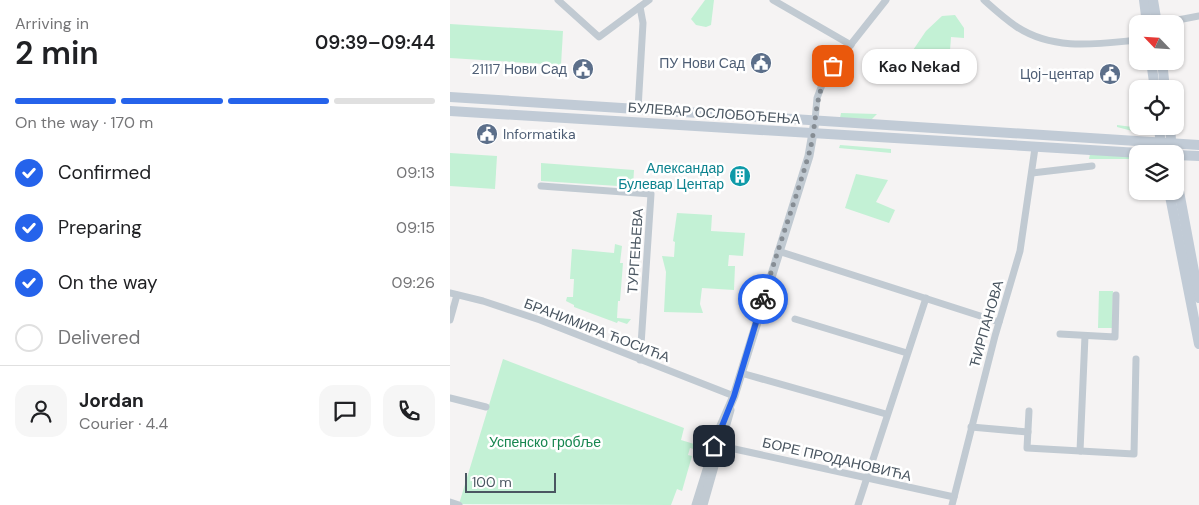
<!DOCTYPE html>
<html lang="en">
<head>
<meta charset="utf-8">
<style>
	body { margin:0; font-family:"DM Sans",sans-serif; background:#f6f6f6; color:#202124; height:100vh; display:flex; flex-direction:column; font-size:19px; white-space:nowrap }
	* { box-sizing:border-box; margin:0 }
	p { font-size:16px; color:#757577 }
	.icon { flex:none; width:28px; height:28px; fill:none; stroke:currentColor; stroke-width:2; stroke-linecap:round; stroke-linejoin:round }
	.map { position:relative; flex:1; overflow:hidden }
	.drawer { display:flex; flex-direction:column; background:#fff; width:450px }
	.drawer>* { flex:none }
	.needle { width:32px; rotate:295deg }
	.controls { position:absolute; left:679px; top:15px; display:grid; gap:10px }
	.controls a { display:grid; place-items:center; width:55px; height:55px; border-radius:10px; background:#fff; box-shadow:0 1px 4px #0004; font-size:25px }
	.scale { position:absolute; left:15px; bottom:12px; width:91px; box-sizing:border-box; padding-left:5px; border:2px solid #4a5661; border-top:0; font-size:14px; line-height:18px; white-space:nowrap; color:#4a5661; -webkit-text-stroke:4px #fff; paint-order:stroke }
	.pin { position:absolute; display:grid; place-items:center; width:42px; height:42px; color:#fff; margin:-21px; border-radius:10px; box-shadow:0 2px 8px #0006 }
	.courier { position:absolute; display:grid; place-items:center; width:50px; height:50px; margin:-25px; border:4px solid #2563eb; border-radius:50%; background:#fff; color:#222; box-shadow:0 1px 6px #0007 }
	.bubble { position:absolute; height:35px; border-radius:15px; background:#fff; box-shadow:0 1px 4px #0004; font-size:16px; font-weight:600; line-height:35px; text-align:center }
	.overview em { font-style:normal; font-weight:600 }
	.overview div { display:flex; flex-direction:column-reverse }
	.overview { display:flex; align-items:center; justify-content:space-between; height:85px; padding:0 15px }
	h1 { font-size:32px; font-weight:600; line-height:38px }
	.bar { display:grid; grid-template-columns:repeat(4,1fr); gap:8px 5px; align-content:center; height:60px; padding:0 15px }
	.bar i { height:6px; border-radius:4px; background:#e0e0e0 }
	.bar .current { background:#2563eb }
	.bar p { grid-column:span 4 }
	.line { display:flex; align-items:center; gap:12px; padding:0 15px; border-top:1px solid #e0e0e0 }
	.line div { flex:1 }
	.round { display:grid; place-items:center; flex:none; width:52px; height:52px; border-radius:15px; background:#f6f6f6 }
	ol { padding:0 15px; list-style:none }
	li { display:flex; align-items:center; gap:15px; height:55px }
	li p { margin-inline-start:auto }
	li .icon { padding:5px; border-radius:50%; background:#2563eb; color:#fff; stroke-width:4 }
	li:last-child { color:#757577 }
	li i { width:28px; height:28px; border:2px solid #e0e0e0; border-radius:50% }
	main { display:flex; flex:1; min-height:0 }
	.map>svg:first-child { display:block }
</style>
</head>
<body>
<main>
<section class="drawer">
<div class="overview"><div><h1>2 min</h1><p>Arriving in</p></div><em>09:39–09:44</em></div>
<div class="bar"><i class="current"></i><i class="current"></i><i class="current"></i><i></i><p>On the way · 170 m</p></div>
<ol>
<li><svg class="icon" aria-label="check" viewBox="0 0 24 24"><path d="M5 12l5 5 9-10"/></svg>Confirmed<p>09:13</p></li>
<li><svg class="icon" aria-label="check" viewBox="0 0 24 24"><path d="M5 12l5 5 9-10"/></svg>Preparing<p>09:15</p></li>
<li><svg class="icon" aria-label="check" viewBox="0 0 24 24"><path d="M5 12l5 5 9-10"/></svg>On the way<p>09:26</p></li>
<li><i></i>Delivered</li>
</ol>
<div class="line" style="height:90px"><a class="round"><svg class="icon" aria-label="person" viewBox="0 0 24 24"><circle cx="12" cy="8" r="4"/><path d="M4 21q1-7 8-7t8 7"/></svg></a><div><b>Jordan</b><p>Courier · 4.4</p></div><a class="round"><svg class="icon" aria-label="chat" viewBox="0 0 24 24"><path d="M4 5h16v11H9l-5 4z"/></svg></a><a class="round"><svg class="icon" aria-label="phone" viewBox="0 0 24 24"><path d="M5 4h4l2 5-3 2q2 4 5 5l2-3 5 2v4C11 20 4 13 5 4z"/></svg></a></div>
</section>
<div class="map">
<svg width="749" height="505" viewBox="0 0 749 505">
	<rect width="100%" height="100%" fill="#f5f3f3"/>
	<g fill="#c3f1d5">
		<polygon points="255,0 264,0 261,25 256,27 246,25 241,19"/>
		<polygon points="505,15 514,28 514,38 501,37 498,79 476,82 468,79 470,68 457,59 476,31 492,16"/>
		<polygon points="0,24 113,31 111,65 0,58"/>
		<polygon points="391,113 427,114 422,119 390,118"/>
		<polygon points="667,125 690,128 690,133 667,127"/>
		<polygon points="390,145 441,149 441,153 389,148"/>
		<polygon points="0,153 47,156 45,189 0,186"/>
		<polygon points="640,154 688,157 687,159 639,159"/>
		<polygon points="91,163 184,170 183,187 91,181"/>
		<polygon points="406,174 438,180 426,202 445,210 439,223 395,208"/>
		<polygon points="227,213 262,215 261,231 295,233 293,256 279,255 278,266 285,266 284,290 252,288 250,304 253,313 214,312 216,272 212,256 224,257 225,242 223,241"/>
		<polygon points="165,244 172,246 170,263 173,263 170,301 168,301 167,318 181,319 177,324 168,321 167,323 124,307 124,305 116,301 117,297 123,297 124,279 120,279 122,249 164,253"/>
		<polygon points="649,291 663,291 662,328 648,328"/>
		<polygon points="53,359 234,428 231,440 254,447 253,452 240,448 238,455 242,456 232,491 227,489 221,505 9,504"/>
	</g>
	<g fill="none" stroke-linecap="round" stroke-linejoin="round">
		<g stroke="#c1cad2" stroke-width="7">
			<polyline points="108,0 149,37 199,0"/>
			<polyline points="323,0 401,45"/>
			<path d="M534,0c10,9 21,19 33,27 37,24 79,17 121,13"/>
			<polyline points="707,24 749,16"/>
			<polyline points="188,109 193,23 190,7"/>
			<polyline points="365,121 367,98 375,77 436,0"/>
			<polyline points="582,173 642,166"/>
			<polyline points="91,186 201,194 190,360"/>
			<polyline points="328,251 549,322"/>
			<polyline points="0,293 33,301 90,320 284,396"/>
			<polyline points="345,319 457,353"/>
			<polyline points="0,320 7,295"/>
			<polyline points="610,334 665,337 666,295"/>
			<polyline points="291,373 436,414"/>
			<polyline points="0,398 36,407"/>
			<polyline points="579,411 577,448 684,454 686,359"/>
			<polyline points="521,427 578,432"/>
			<polyline points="265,446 280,448 504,497"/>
			<polyline points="630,451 635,336"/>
			<polyline points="0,502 9,505"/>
			<polyline points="408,505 476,298"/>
			<polyline points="502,505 545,336 570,251 585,148"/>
		</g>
		<g stroke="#c1cad2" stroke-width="9">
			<polyline points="246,505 270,428 284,396 359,156 365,121"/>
			<polyline points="253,505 280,410"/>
		</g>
		<g stroke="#c1cbd6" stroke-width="10">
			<polyline points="694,0 697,24"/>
			<polyline points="703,0 707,24"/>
			<polyline points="701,61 705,89"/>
			<polyline points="712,61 715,89"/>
			<polyline points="0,97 749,145"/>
			<polyline points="0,111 706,154"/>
			<polyline points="709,126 711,148"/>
			<polyline points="720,126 722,154"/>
			<polyline points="725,155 749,156"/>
			<polyline points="725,170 749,298"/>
			<polyline points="719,191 749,344"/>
		</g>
	</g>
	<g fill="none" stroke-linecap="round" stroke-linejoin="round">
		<path stroke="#868d94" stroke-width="5" stroke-dasharray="0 9" d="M313,299c14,-48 31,-94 45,-142 10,-31 4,-64 25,-91"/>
		<polyline stroke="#2563eb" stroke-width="6" points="264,446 284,396 313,299"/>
	</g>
	<defs>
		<g id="civic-disc" transform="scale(1.125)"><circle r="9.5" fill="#5c6f8a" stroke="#fff"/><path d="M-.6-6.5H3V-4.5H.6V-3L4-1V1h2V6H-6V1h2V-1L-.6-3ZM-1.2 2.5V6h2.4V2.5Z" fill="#fff"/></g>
		<g id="building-disc" transform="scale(1.125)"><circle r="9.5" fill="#0f9aa8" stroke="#fff"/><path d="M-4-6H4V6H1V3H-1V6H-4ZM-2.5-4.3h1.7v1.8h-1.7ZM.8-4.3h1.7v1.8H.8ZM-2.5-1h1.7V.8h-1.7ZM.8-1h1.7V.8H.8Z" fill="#fff"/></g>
	</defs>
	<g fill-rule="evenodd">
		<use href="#civic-disc" x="311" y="63"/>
		<use href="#civic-disc" x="133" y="69"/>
		<use href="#civic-disc" x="660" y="74"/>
		<use href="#civic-disc" x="37" y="134"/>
		<use href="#building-disc" x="290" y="176"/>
	</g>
	<g text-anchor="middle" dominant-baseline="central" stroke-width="5" stroke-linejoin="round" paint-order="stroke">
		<g font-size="14" fill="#4e5e75" stroke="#fff" text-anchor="end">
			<text x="295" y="63">ПУ Нови Сад</text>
			<text x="117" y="69">21117 Нови Сад</text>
			<text x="644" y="74">Цој-центар</text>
			<text x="53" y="134" text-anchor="start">Informatika</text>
		</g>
		<g font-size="14" fill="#4a5661" stroke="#fff">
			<text transform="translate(264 113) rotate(4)">БУЛЕВАР ОСЛОБОЂЕЊА</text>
			<text transform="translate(185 251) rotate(-86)">ТУРГЕЊЕВА</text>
			<text transform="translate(536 324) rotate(-74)">ЋИРПАНОВА</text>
			<text transform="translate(147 330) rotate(21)">БРАНИМИРА ЋОСИЋА</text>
			<text transform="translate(387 459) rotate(13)">БОРЕ ПРОДАНОВИЋА</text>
		</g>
		<g font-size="14" fill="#0d838f" stroke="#fff" text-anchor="end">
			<text x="274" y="168">Александар<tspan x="274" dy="16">Булевар Центар</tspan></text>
		</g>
		<g font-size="14" fill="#17864f" stroke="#fff">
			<text x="95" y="442">Успенско гробље</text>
		</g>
	</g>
</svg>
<div class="controls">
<a><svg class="needle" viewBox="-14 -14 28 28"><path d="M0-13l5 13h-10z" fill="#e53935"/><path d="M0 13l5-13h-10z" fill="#757577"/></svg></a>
<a><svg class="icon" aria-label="locate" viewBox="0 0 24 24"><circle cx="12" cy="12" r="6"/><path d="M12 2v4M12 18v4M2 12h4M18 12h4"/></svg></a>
<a><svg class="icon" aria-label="layers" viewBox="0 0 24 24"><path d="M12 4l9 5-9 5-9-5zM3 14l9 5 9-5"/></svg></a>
</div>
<div class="scale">100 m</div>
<div class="pin" style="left:383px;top:66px;background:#ea580c"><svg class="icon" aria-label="bag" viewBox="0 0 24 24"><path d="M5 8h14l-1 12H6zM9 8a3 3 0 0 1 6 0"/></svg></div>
<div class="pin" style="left:264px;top:446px;background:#1f2937"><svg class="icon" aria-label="home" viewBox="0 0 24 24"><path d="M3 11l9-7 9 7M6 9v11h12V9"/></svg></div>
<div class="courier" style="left:313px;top:299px"><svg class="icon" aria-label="bike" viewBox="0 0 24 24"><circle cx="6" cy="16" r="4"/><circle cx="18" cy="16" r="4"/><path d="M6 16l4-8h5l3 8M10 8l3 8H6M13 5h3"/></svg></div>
<div class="bubble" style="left:412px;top:49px;width:115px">Kao Nekad</div>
</div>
</main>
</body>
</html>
